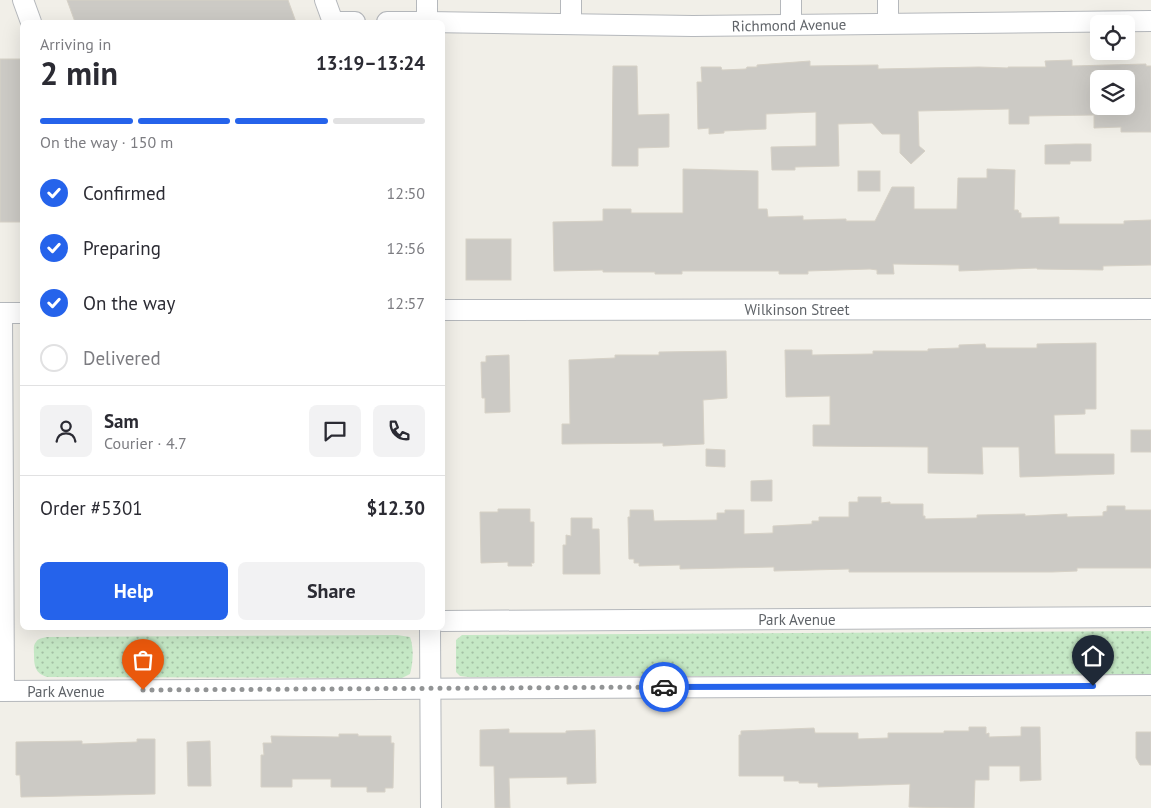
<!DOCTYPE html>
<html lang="en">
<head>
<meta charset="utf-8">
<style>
	body { margin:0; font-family:"PT Sans",sans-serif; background:#f2f2f3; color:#2b2b33; height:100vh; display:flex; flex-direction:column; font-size:19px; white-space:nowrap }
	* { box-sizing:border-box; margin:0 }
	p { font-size:16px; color:#7c7c81 }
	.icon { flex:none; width:28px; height:28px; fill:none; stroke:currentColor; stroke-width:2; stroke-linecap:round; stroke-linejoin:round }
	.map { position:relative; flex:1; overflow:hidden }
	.details { position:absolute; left:20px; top:20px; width:425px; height:610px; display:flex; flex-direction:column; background:#fff; border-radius:8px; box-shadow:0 5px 20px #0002 }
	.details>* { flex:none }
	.buttons { position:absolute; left:1090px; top:15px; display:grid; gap:10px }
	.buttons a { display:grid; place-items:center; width:45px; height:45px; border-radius:8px; background:#fff; box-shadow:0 5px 20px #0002; font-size:25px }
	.pin { position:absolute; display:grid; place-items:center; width:42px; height:42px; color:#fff; margin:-51px -21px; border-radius:50% 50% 50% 0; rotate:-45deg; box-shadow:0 0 5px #0007 }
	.pin .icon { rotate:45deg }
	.courier { position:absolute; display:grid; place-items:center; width:50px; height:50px; margin:-25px; border:4px solid #2563eb; border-radius:50%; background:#fff; color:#222; box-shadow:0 1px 6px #0007 }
	.headline em { font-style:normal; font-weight:600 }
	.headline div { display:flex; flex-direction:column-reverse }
	.headline { display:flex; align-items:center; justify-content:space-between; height:85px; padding:0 20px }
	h1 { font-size:32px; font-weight:600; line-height:38px }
	.bar { display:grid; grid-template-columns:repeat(4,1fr); gap:8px 5px; align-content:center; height:60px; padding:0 20px }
	.bar i { height:6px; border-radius:4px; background:#e1e1e2 }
	.bar .on { background:#2563eb }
	.bar p { grid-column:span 4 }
	.line { display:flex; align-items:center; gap:12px; padding:0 20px; border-top:1px solid #e1e1e2 }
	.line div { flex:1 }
	.round { display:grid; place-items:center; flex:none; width:52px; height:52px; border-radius:8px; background:#f2f2f3 }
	ol { padding:0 20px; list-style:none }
	li { display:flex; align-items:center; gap:15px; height:55px }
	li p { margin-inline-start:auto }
	li .icon { padding:5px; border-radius:50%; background:#2563eb; color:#fff; stroke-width:4 }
	li:last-child { color:#7c7c81 }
	li i { width:28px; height:28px; border:2px solid #e1e1e2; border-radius:50% }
	.button { display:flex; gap:10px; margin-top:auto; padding:10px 20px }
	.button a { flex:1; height:58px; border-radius:8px; background:#2563eb; color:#fff; font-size:20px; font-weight:600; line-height:58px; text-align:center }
	.button a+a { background:#f2f2f3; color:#2b2b33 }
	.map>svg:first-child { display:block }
</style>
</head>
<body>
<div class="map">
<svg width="1151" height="808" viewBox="0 0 1151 808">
	<defs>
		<pattern id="grass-dots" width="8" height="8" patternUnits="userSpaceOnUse" patternTransform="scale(1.25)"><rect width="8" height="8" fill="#c5e8c5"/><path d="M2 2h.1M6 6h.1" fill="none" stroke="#a3c0a4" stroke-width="1.8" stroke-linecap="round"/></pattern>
	</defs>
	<rect width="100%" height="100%" fill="#f1efe8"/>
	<g fill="url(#grass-dots)">
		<polygon points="1151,631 1151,674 469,677 460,676 456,672 456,640 462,635 468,635"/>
		<path d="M397,635l13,2c4,11 3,26 0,37l-8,4 -355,-1c-12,-4 -13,-11 -13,-23 0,-4 -1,-9 2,-12 2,-4 7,-4 11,-5z"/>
	</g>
	<g fill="#cccac5" stroke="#d6d1c6" fill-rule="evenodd">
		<polygon points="67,0 288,0 296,22 75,22"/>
		<rect x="0" y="59" width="22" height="163"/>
		<path d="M1072,60v6l74,-2v2h5v66h-30v-5l-27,1v-13l-65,1v8h-20v-15l-91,2 1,35 6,5 -14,13 -11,-11v-19h-18l-10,-11 -34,1 1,42 -44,1v3h-23l-1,-23 45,-1v-34l-50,2v15l-42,2v2l-15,1v-6l-11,1 -1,-47h5l-1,-15h20l1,3 24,-1 1,-2h10v-2l53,-4v5l68,-1v4l101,-2 29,1v-1h38l-1,-6zM1099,79h27v27h-27z"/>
		<polygon points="613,66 637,66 638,115 669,114 669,147 638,148 638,166 612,166"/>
		<polygon points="1076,144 1091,144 1091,161 1070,161 1070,164 1045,164 1045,145"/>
		<polygon points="683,169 758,171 758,209 767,209 768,217 803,216 803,220 846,219 846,221 875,221 892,187 914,187 914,209 957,209 958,178 987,178 987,169 1015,170 1014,210 1018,210 1019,213 1021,213 1021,218 1059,217 1059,224 1124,224 1124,221 1151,220 1151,265 1103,266 1103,270 1037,269 1037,268 959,271 959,265 893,264 894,274 877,274 877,270 870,269 808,271 808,274 779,274 779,271 682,271 682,274 655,274 655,272 603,272 603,270 554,271 553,222 603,221 603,209 631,209 631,213 683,213"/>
		<rect x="858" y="171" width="22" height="20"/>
		<rect x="466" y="239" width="45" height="41"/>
		<polygon points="1096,343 1096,409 1085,409 1085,414 1054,415 1055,454 1114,454 1114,474 1020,477 1019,447 982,447 983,474 928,473 928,447 813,446 813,425 830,425 830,396 786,397 785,350 812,350 812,355 873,354 873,351 928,351 928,349 959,348 959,345 985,344 986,348 1037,348 1037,344"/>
		<polygon points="726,351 727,398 703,400 704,444 663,446 663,443 562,444 562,424 570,424 569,360 615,358 615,355 659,355 659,352"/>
		<polygon points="509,355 510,412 485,413 485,398 482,398 481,362 486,362 486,356"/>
		<rect x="1131" y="430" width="20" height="22"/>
		<polygon points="706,449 725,450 725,467 706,466"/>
		<polygon points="772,480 772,501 751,501 751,481"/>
		<polygon points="858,497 881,497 881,503 890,502 890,504 923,504 923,516 925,516 925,519 977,518 977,515 1025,514 1025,516 1067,514 1067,517 1103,516 1103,512 1107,511 1107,506 1125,506 1125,510 1151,510 1151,568 1077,568 1077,571 1052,572 849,572 849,569 774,571 774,567 680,569 680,565 639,566 639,563 634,563 634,559 629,559 628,517 630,517 630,510 653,510 654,521 717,520 717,513 725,513 725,510 744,510 744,534 773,533 773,526 812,524 812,521 819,521 819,517 849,517 849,502 858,502"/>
		<polygon points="498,509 530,509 530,522 534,522 534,563 531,563 532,566 508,566 508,562 481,563 480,512 498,512"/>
		<polygon points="571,518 592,518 592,529 599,529 600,574 563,574 563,545 566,545 566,535 571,536"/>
		<polygon points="969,727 986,727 986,734 989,733 989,737 1021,736 1021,727 1040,727 1041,780 1020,781 1020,766 989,766 989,780 975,780 974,808 955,808 909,807 910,784 818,787 818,783 799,783 799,781 784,781 784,776 739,776 739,735 741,735 741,731 814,728 815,733 858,733 858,739 888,738 888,733 944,733 944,731 969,731"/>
		<polygon points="509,729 509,733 566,733 566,731 595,730 596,783 567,784 567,777 509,778 510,808 495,808 494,766 480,766 480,730"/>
		<polygon points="1136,732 1151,732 1151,765 1140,765 1136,758"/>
		<polygon points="339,734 358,734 358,736 391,736 391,743 394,743 393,788 385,788 385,792 367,792 367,787 331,787 331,779 292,779 292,787 261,787 261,755 264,755 263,743 272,743 271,736 339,737"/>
		<polygon points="137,739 155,739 155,794 21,797 20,775 16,775 16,742 82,741 82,744 137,742"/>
		<polygon points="210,741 211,786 188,786 187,742"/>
	</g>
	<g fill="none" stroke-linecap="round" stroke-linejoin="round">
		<g stroke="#b5b8bc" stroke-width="22">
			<g id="minor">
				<polyline points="23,0 31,22"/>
				<polyline points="325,0 333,22 355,22"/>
				<polyline points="791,0 791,25"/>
				<polyline points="888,0 888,23"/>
				<polyline points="387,22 427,22 693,26 1151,21"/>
				<polyline points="427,22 427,0"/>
				<polyline points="571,24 571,0"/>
				<polyline points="442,310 1151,309"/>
				<polyline points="0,313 22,313"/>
				<polyline points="2,313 4,691"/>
				<polyline points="442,621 1151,617"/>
				<polyline points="430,628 431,808"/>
				<polyline points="0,691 1151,685"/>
			</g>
		</g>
		<use href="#minor" stroke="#fff" stroke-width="20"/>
	</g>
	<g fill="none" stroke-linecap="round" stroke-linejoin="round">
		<polyline stroke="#929495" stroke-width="5" stroke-dasharray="0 9" points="143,690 664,687"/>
		<polyline stroke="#2563eb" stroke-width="6" points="664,687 1093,686"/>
	</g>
	<g text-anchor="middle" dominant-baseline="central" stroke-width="4" stroke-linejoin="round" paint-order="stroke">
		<g font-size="15" fill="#5f6368" stroke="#fff">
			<text transform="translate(789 25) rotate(-1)">Richmond Avenue</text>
			<text x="797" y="309">Wilkinson Street</text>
			<text x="797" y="619">Park Avenue</text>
			<text x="66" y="691">Park Avenue</text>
		</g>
	</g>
</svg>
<div class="buttons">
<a><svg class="icon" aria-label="locate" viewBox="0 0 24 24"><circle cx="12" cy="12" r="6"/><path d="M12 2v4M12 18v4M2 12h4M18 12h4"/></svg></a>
<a><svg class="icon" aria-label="layers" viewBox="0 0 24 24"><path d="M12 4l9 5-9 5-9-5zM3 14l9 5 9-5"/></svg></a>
</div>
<div class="pin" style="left:143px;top:690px;background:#ea580c"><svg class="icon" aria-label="bag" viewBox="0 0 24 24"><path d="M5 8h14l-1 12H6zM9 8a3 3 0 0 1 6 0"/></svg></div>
<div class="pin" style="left:1093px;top:686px;background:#1f2937"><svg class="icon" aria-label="home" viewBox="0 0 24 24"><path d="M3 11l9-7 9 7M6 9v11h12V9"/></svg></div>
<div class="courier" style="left:664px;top:687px"><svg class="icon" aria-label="car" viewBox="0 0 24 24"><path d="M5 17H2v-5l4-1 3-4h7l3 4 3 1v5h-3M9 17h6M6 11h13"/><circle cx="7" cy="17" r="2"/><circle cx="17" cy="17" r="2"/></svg></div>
<section class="details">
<div class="headline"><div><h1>2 min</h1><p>Arriving in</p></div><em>13:19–13:24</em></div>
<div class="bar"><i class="on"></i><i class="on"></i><i class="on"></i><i></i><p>On the way · 150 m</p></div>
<ol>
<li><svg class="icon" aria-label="check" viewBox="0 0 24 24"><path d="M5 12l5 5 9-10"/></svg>Confirmed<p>12:50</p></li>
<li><svg class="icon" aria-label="check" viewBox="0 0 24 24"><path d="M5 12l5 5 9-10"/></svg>Preparing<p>12:56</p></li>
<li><svg class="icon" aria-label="check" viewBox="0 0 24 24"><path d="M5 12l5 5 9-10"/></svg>On the way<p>12:57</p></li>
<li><i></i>Delivered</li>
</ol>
<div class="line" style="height:90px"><a class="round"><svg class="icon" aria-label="person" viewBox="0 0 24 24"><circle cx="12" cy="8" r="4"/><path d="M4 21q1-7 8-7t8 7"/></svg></a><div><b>Sam</b><p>Courier · 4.7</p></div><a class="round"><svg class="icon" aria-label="chat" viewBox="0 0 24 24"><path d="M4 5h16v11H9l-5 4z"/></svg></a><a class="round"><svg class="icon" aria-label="phone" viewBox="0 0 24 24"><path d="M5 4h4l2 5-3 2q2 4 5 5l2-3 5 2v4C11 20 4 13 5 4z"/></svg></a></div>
<div class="line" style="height:65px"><div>Order #5301</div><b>$12.30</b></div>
<div class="button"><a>Help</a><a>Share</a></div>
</section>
</div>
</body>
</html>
